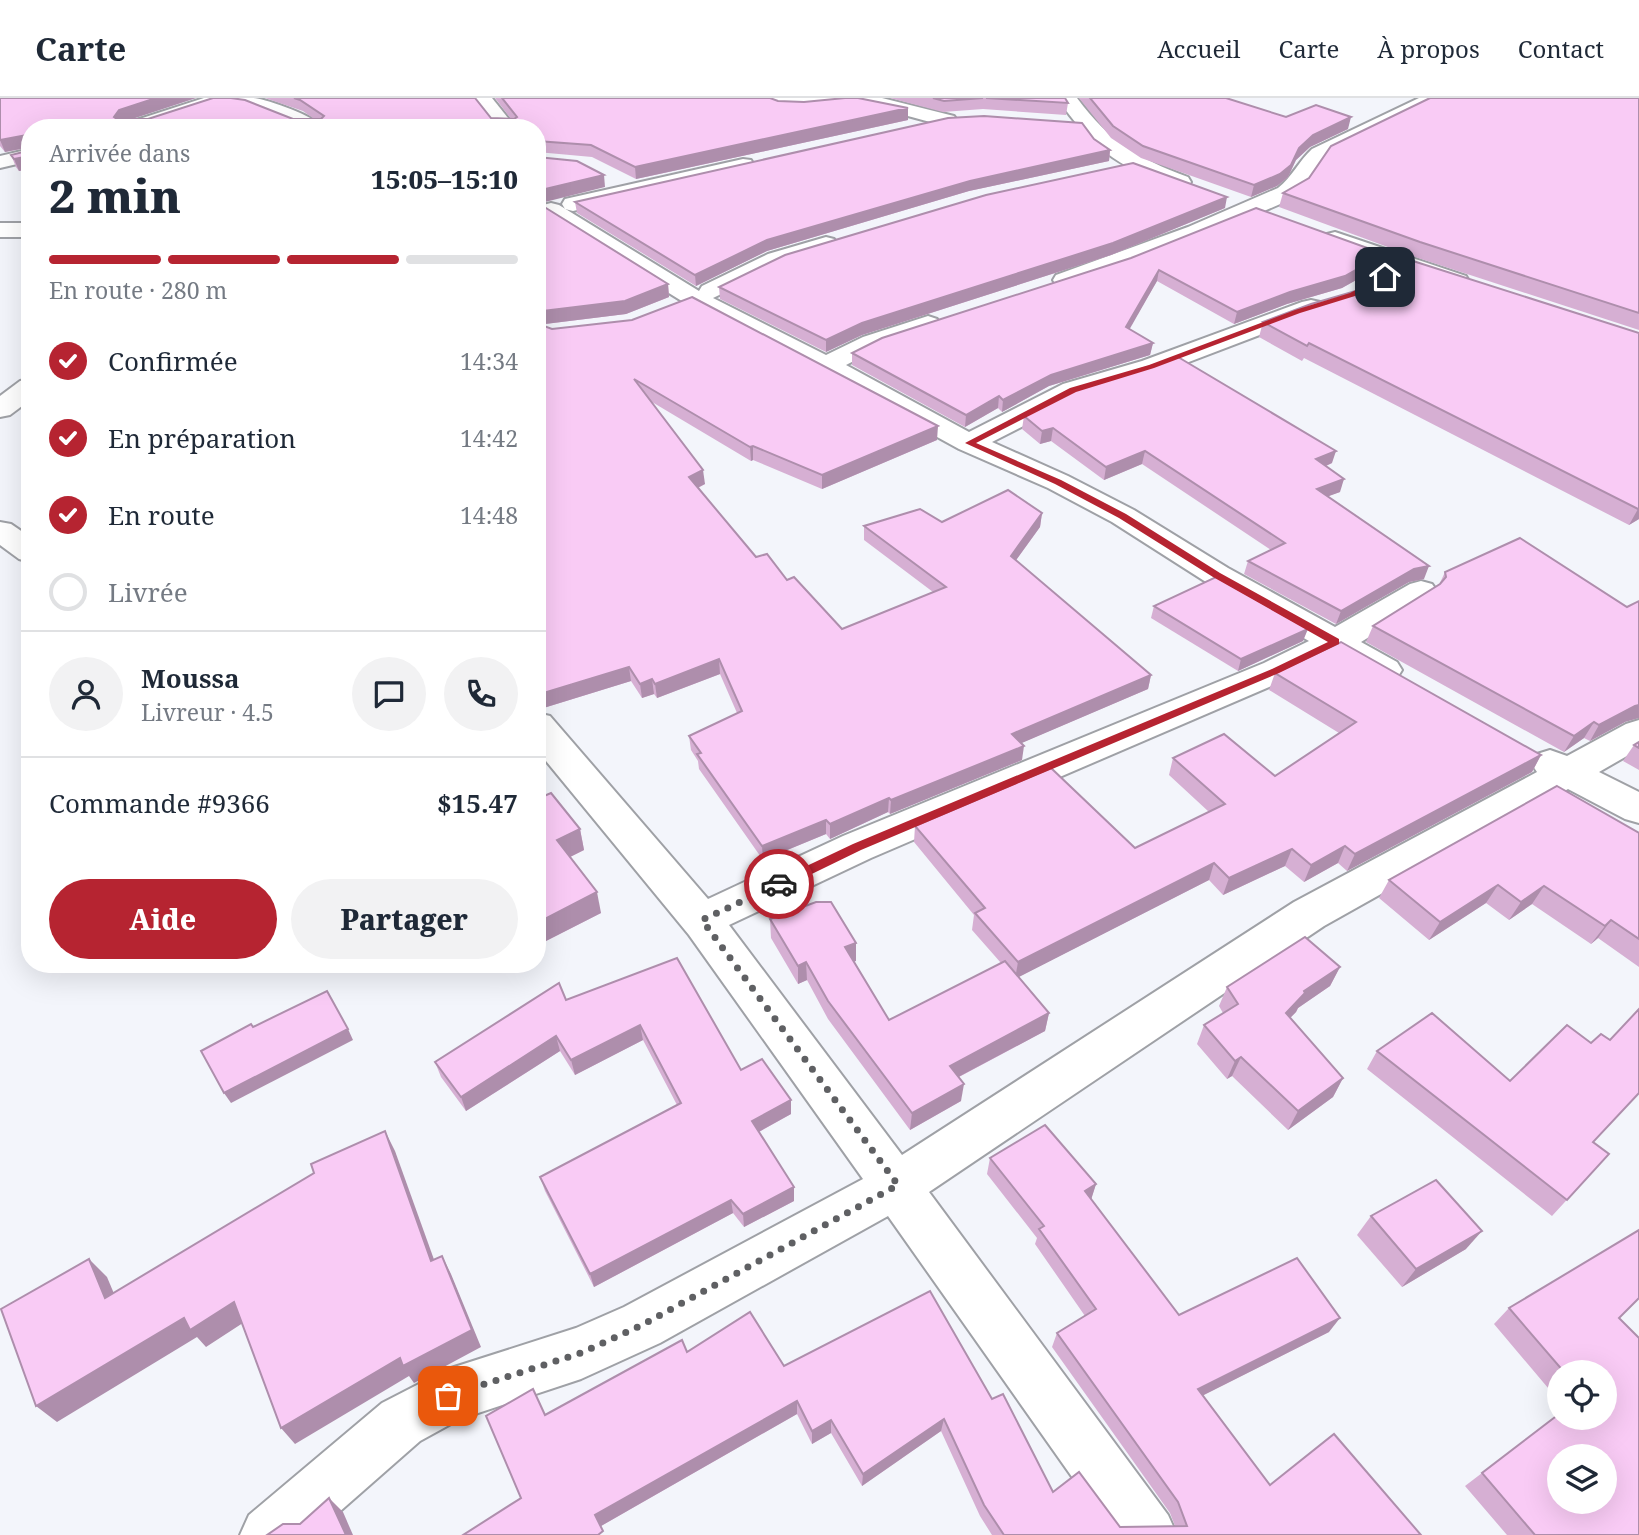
<!DOCTYPE html>
<html lang="fr">
<head>
<meta charset="utf-8">
<style>
	body { margin:0; font-family:"Noto Serif",serif; background:#f2f2f3; color:#1f2937; height:100vh; display:flex; flex-direction:column; font-size:26px; white-space:nowrap }
	* { box-sizing:border-box; margin:0 }
	p { font-size:23px; color:#747a83 }
	.icon { flex:none; width:38px; height:38px; fill:none; stroke:currentColor; stroke-width:2; stroke-linecap:round; stroke-linejoin:round }
	.map { position:relative; flex:1; overflow:hidden }
	.panel { position:absolute; left:21px; top:21px; width:525px; height:854px; display:flex; flex-direction:column; background:#fff; border-radius:28px; box-shadow:0 7px 28px #0002 }
	.panel>* { flex:none }
	.buttons { position:absolute; left:1547px; top:1262px; display:grid; gap:14px }
	.buttons a { display:grid; place-items:center; width:70px; height:70px; border-radius:50%; background:#fff; box-shadow:0 7px 28px #0002; font-size:35px }
	.pin { position:absolute; display:grid; place-items:center; width:60px; height:60px; color:#fff; margin:-30px; border-radius:14px; box-shadow:0 4px 10px #0006 }
	.courier { position:absolute; display:grid; place-items:center; width:70px; height:70px; margin:-35px; border:5px solid #b62431; border-radius:50%; background:#fff; color:#222; box-shadow:0 2px 9px #0007 }
	.overview em { font-style:normal; font-weight:800 }
	.overview div { display:flex; flex-direction:column-reverse }
	.overview { display:flex; align-items:center; justify-content:space-between; height:119px; padding:0 28px }
	h1 { font-size:46px; font-weight:800; line-height:52px }
	.bar { display:grid; grid-template-columns:repeat(4,1fr); gap:10px 7px; align-content:center; height:84px; padding:0 28px }
	.bar i { height:9px; border-radius:5px; background:#e0e1e3 }
	.bar .on { background:#b62431 }
	.bar p { grid-column:span 4 }
	.line { display:flex; align-items:center; gap:18px; padding:0 28px; border-top:2px solid #e0e1e3 }
	.line div { flex:1 }
	.round { display:grid; place-items:center; flex:none; width:74px; height:74px; border-radius:37px; background:#f2f2f3 }
	ol { padding:0 28px; list-style:none }
	li { display:flex; align-items:center; gap:21px; height:77px }
	li p { margin-inline-start:auto }
	li .icon { padding:7px; border-radius:50%; background:#b62431; color:#fff; stroke-width:4 }
	li:last-child { color:#747a83 }
	li i { width:38px; height:38px; border:4px solid #e0e1e3; border-radius:50% }
	.cta { display:flex; gap:14px; margin-top:auto; padding:14px 28px }
	.cta a { flex:1; height:80px; border-radius:42px; background:#b62431; color:#fff; font-size:28px; font-weight:800; line-height:80px; text-align:center }
	.cta a+a { background:#f2f2f3; color:#1f2937 }
	header { display:flex; align-items:center; gap:42px; box-sizing:border-box; height:98px; padding:0 35px; background:#fff; border-bottom:2px solid #e0e1e3 }
	header strong { font-size:33px }
	nav { display:flex; gap:38px; margin-inline-start:auto; font-size:24px }
	.map>svg:first-child { display:block }
</style>
</head>
<body>
<header>
<strong>Carte</strong>
<nav><a>Accueil</a><a>Carte</a><a>À propos</a><a>Contact</a></nav>
</header>
<div class="map">
<svg width="1639" height="1437" viewBox="0 0 1639 1437">
	<rect width="100%" height="100%" fill="#f3f5fb"/>
	<g fill="none" stroke-linecap="round" stroke-linejoin="round">
		<g stroke="#9fa1a6" stroke-width="4">
			<g id="minor">
				<path d="M204,0c16,0 34,0 50,0 15,2 61,18 70,30h-27l-48,-19 -27,-4 -70,23h-31l3,-4z"/>
				<polygon points="472,0 492,0 516,30 495,30"/>
				<path d="M759,0h123l72,18 3,4 -3,4 -7,2c-31,-7 -63,-18 -95,-21 -27,-2 -73,20 -93,-7z"/>
				<path d="M1057,0h20c33,44 60,60 111,79l3,5 -3,5h-16c-57,-23 -79,-38 -115,-89z"/>
				<path d="M1419,0h26l-3,4 -116,55 -10,11 -9,19 -13,11 -90,39 -130,48 -9,2 -9,-2 -3,-5 3,-5 132,-48 90,-39c14,-11 21,-27 34,-39z"/>
				<polygon points="30,51 30,63 0,70 0,58"/>
				<polygon points="743,61 751,62 754,67 751,72 573,113 565,111 562,106 565,101"/>
				<path d="M551,105l8,2 140,86 3,-5 66,-32 58,-17 8,2 4,5 -4,5 -50,15 -71,34 113,57 37,-18 65,-21 9,3 4,5 -4,5 -56,18 -35,18 123,67 94,-48 79,-23 160,-59 9,-2 9,2 3,5 -3,5 -160,61 -77,23 -91,46 76,34 66,34 94,58 107,59 75,-43 11,-3 11,3 5,7 -5,7 -71,44 36,20 5,8 -5,8c-23,7 -42,-10 -62,-22l-47,23 -417,179 -142,67 173,230 392,-253 243,-130 -6,-9 6,-9 13,-4 17,6 59,-32 13,-4v29l-40,23 40,20v31l-14,-4 -57,-30 -244,137 -395,266 239,323 9,20h-64l-225,-319 -228,127 -79,36 -121,40 -40,22 -107,94h-73l9,-20 133,-112 66,-34 128,-41 48,-21 239,-128 -174,-244 -152,-185v-37l13,3 158,183 135,-63 421,-173 45,-22 -103,-59 -94,-60 -64,-34 -89,-39 -142,-78 -132,-68 -142,-88 -3,-5 3,-5z"/>
				<rect x="0" y="125" width="30" height="14"/>
				<polygon points="1335,134 1466,178 1469,183 1466,188 1457,190 1448,188 1327,146 1323,141 1327,136"/>
				<polygon points="30,281 30,302 10,317 0,319 0,298 20,283"/>
				<polygon points="0,424 11,426 30,439 30,464 19,461 0,447"/>
			</g>
		</g>
		<use href="#minor" fill="#fff" fill-rule="evenodd"/>
	</g>
	<g fill="#d6afd3">
		<polygon points="0,0 196,0 131,21 314,21 303,13 265,0 475,0 491,20 511,21 495,0 770,0 778,3 908,10 908,22 636,81 592,59 537,54 537,30 30,30 30,71 19,73 16,69 11,57 27,53 27,50 5,54 0,48"/>
		<polygon points="890,0 1065,0 1068,5 1066,17 983,11 943,14"/>
		<polygon points="1079,0 1226,0 1286,19 1348,31 1310,49 1296,62 1288,79 1277,88 1251,99 1141,60 1111,40"/>
		<polygon points="1639,0 1639,232 1415,159 1279,109 1283,95"/>
		<polygon points="1094,41 1110,52 1109,63 969,93 767,153 696,188 577,115 575,104"/>
		<polygon points="1225,110 1111,157 862,237 826,254 720,201 719,189"/>
		<polygon points="537,112 668,186 669,199 626,216 545,226 543,228 937,342 822,391 753,362 751,363 652,304 705,386 698,390 756,459 787,482 842,531 933,494 864,442 864,428 942,424 1042,415 1040,429 1016,462 1151,577 1148,591 1021,645 1022,662 890,716 888,714 830,741 826,736 763,762 699,671 698,663 691,652 689,638 737,615 720,576 657,600 654,596 642,600 631,583 537,612"/>
		<polygon points="1384,156 1381,168 1342,190 1287,206 1234,226 1157,183 1129,231 1153,245 1150,257 1049,288 1002,314 998,310 965,329 852,267 852,255 1131,160"/>
		<polygon points="1263,224 1639,235 1639,421 1629,427 1304,260 1302,263 1259,239"/>
		<polygon points="1024,318 1332,365 1326,368 1340,394 1328,398 1424,481 1409,484 1336,526 1244,476 1248,463 1271,452 1142,366 1104,382 1051,343 1040,346 1022,331"/>
		<polygon points="1445,474 1627,509 1625,624 1590,643 1584,640 1564,654 1366,544 1373,528 1439,487"/>
		<polygon points="1154,508 1303,543 1238,573 1151,520"/>
		<polygon points="1275,575 1541,657 1532,674 1347,773 1338,765 1304,784 1285,768 1223,797 1209,782 1018,879 1049,915 1045,933 959,979 961,1003 910,1032 828,921 807,882 798,886 771,840 770,821 856,863 854,863 889,922 1001,865 972,832 974,817 914,744 915,728 1135,750 1209,714 1169,677 1173,660 1275,678 1339,635 1269,592"/>
		<polygon points="1639,644 1639,672 1623,663 1634,647"/>
		<polygon points="537,701 580,731 584,752 570,759 601,815 546,843 537,831"/>
		<polygon points="1639,735 1639,869 1598,840 1591,846 1532,806 1509,822 1486,805 1429,842 1379,800 1389,782"/>
		<polygon points="677,860 741,972 791,1016 759,1034 794,1089 794,1103 744,1129 733,1115 594,1189 545,1093 540,1079 677,1007 643,942 575,977 560,953 466,1013 441,979 435,964 566,902"/>
		<polygon points="1340,869 1330,888 1298,910 1296,914 1290,920 1343,980 1333,999 1288,1032 1232,978 1227,981 1197,946 1204,927 1223,915 1219,908 1227,889"/>
		<polygon points="1610,942 1593,1044 1609,1056 1552,1118 1367,971 1377,953 1510,983 1591,945"/>
		<polygon points="990,1060 1096,1086 1091,1101 1179,1217 1329,1234 1203,1297 1270,1387 1421,1437 992,1437 980,1418 941,1333 862,1388 831,1335 812,1346 797,1316 601,1428 521,1400 545,1317 687,1254 992,1301 1053,1394 1120,1429 1175,1428 1170,1415 1052,1249 1057,1235 1085,1218 1035,1146 1037,1140 987,1076"/>
		<polygon points="1371,1118 1466,1151 1402,1189 1357,1137"/>
		<polygon points="1509,1210 1619,1220 1639,1437 1507,1437 1465,1388 1482,1375 1605,1320 1605,1274 1559,1274 1559,1303 1494,1226"/>
	</g>
	<g fill="#ae8eac">
		<polygon points="156,0 196,0 123,24 119,30 114,19 119,12"/>
		<polygon points="908,10 908,22 636,81 635,69"/>
		<polygon points="1351,19 1348,31 1310,49 1296,62 1288,79 1277,88 1251,99 1254,87 1313,37"/>
		<polygon points="27,37 30,49 5,54 0,42"/>
		<polygon points="1110,52 1109,63 969,93 767,153 696,188 695,177 767,142 970,83"/>
		<polygon points="30,58 30,71 19,73 14,61"/>
		<polygon points="604,77 605,89 537,106 537,93"/>
		<polygon points="1227,99 1225,110 1111,157 862,237 826,254 826,242 862,225"/>
		<polygon points="1384,156 1381,168 1342,190 1287,206 1234,226 1237,214"/>
		<polygon points="1159,172 1157,183 1124,241 1126,229"/>
		<polygon points="668,186 669,199 626,216 545,226 538,234 537,219 543,213"/>
		<polygon points="1153,245 1150,257 1049,288 1002,314 1003,302 1051,277"/>
		<polygon points="999,298 998,310 965,329 966,317"/>
		<polygon points="938,328 937,342 822,391 822,377"/>
		<polygon points="1053,330 1051,343 1040,346 1042,333"/>
		<polygon points="753,348 753,362 751,363 750,349"/>
		<polygon points="1145,353 1142,366 1104,382 1106,369"/>
		<polygon points="1336,353 1332,365 1312,374 1316,361"/>
		<polygon points="703,372 705,386 691,393 689,379"/>
		<polygon points="1344,381 1340,394 1313,404 1317,391"/>
		<polygon points="1639,410 1639,421 1629,427 1638,411"/>
		<polygon points="1042,415 1040,429 1009,472 1011,458"/>
		<polygon points="1429,468 1424,481 1409,484 1336,526 1341,513 1414,471"/>
		<polygon points="1308,531 1303,543 1238,573 1241,561"/>
		<polygon points="719,561 720,576 657,600 655,586"/>
		<polygon points="629,569 631,583 537,612 537,597"/>
		<polygon points="1151,577 1148,591 1010,650 1012,636"/>
		<polygon points="652,581 654,596 642,600 640,586"/>
		<polygon points="1639,607 1639,620 1625,624 1590,643 1599,627 1635,608"/>
		<polygon points="1594,624 1584,640 1564,654 1574,638"/>
		<polygon points="1024,648 1022,662 890,716 891,702"/>
		<polygon points="1541,657 1532,674 1347,773 1355,756"/>
		<polygon points="889,700 888,714 830,741 830,726"/>
		<polygon points="826,722 826,736 763,762 762,748"/>
		<polygon points="580,731 584,752 562,763 557,742"/>
		<polygon points="1345,748 1338,765 1304,784 1311,767"/>
		<polygon points="1292,751 1285,768 1223,797 1229,780"/>
		<polygon points="1214,765 1209,782 1015,881 1018,864"/>
		<polygon points="1498,787 1486,805 1429,842 1440,824"/>
		<polygon points="1544,788 1532,806 1509,822 1521,804"/>
		<polygon points="597,794 601,815 546,843 541,823"/>
		<polygon points="1611,822 1598,840 1591,846 1605,828"/>
		<polygon points="856,845 856,863 845,867 845,849"/>
		<polygon points="806,864 807,882 798,886 798,868"/>
		<polygon points="1340,869 1330,888 1298,910 1296,914 1276,934 1286,915 1304,893"/>
		<polygon points="1049,915 1045,933 947,985 950,968"/>
		<polygon points="640,927 643,942 575,977 571,962"/>
		<polygon points="348,931 353,942 231,1005 224,995"/>
		<polygon points="556,938 560,953 466,1013 461,999"/>
		<polygon points="1241,959 1232,978 1227,981 1235,963"/>
		<polygon points="1343,980 1333,999 1288,1032 1298,1013"/>
		<polygon points="964,986 961,1003 910,1032 912,1015"/>
		<polygon points="791,1002 791,1016 753,1037 752,1023"/>
		<polygon points="385,1033 395,1053 441,1181 431,1163"/>
		<polygon points="1096,1086 1091,1102 1085,1093"/>
		<polygon points="794,1089 794,1103 744,1129 743,1116"/>
		<polygon points="731,1102 733,1115 594,1189 590,1176"/>
		<polygon points="1482,1133 1466,1151 1402,1189 1416,1171"/>
		<polygon points="442,1158 451,1176 481,1249 414,1285 409,1278 295,1346 281,1330"/>
		<polygon points="89,1161 107,1179 123,1217 105,1200"/>
		<polygon points="234,1204 249,1221 206,1249 197,1239 57,1324 36,1308 184,1220"/>
		<polygon points="1340,1220 1329,1234 1190,1304 1198,1291"/>
		<polygon points="797,1303 797,1316 601,1428 595,1417"/>
		<polygon points="944,1321 941,1333 862,1388 863,1376"/>
		<polygon points="831,1322 831,1335 812,1346 812,1333"/>
		<polygon points="329,1400 343,1414 353,1437 346,1437"/>
	</g>
	<g fill="#f9cbf5" stroke="#ae8eac" stroke-width="2" fill-rule="evenodd">
		<polygon points="0,0 156,0 119,12 114,19 117,21 148,21 213,0 231,0 245,2 293,21 321,21 324,18 300,2 294,0 475,0 491,20 514,21 517,19 502,0 770,0 778,3 804,4 845,0 858,0 908,10 635,69 591,47 537,43 537,30 30,30 30,58 14,61 11,57 27,53 27,37 0,42"/>
		<polygon points="933,0 983,0 944,3"/>
		<polygon points="986,0 1065,0 1068,5"/>
		<polygon points="1090,0 1226,0 1286,19 1316,7 1351,19 1313,37 1299,50 1291,67 1280,76 1254,87 1143,48 1113,28"/>
		<polygon points="1430,0 1639,0 1639,215 1420,144 1283,95 1309,80 1331,48"/>
		<polygon points="984,18 1082,25 1094,41 1110,52 970,83 767,142 695,177 575,104 948,20"/>
		<polygon points="537,59 577,63 604,77 537,93"/>
		<polygon points="1133,65 1227,99 1113,145 862,225 826,242 719,189 785,157 986,97"/>
		<polygon points="546,110 668,186 625,203 543,213 537,219 537,112"/>
		<polygon points="1256,110 1384,156 1345,178 1290,194 1237,214 1159,172 1126,229 1153,245 1051,277 1003,302 999,298 966,317 852,255 882,240 1131,160"/>
		<polygon points="1413,163 1639,235 1639,410 1638,411 1309,245 1307,248 1263,224 1311,206 1366,190"/>
		<polygon points="692,199 938,328 822,377 753,348 750,349 634,281 703,372 689,379 756,459 767,456 787,482 794,479 842,531 946,489 864,428 920,411 942,424 1008,392 1042,415 1011,458 1151,577 1012,636 1024,648 891,702 889,700 830,726 826,722 762,748 697,656 701,655 689,638 742,613 719,561 655,586 652,581 640,586 629,569 537,597 537,222 541,227 552,231 632,222"/>
		<polygon points="1178,259 1336,353 1316,361 1344,381 1317,391 1429,468 1414,471 1341,513 1248,463 1285,445 1145,353 1106,369 1053,330 1042,333 1024,318 1073,293"/>
		<polygon points="1520,440 1627,509 1639,503 1639,607 1635,608 1599,627 1594,624 1574,638 1373,528 1440,486 1446,479 1445,474"/>
		<polygon points="1216,479 1308,531 1241,561 1154,508"/>
		<polygon points="1341,544 1541,657 1355,756 1345,748 1311,767 1292,751 1229,780 1214,765 1018,864 975,815 985,810 915,728 1051,670 1135,750 1225,706 1173,660 1224,636 1275,678 1356,624 1275,575"/>
		<polygon points="1639,644 1639,650 1634,647"/>
		<polygon points="1557,688 1639,735 1639,841 1611,822 1605,828 1544,788 1521,804 1498,787 1440,824 1389,782"/>
		<polygon points="551,695 580,731 557,742 597,794 541,823 537,818 537,701"/>
		<polygon points="816,804 831,804 856,845 845,849 889,922 1005,863 1049,915 950,968 964,986 912,1015 828,903 806,864 798,868 770,821"/>
		<polygon points="1305,839 1340,869 1304,893 1305,895 1286,915 1343,980 1298,1013 1241,959 1235,963 1204,927 1238,906 1227,889"/>
		<polygon points="677,860 741,972 762,961 791,1002 752,1023 794,1089 743,1116 731,1102 590,1176 540,1079 681,1005 640,927 571,962 556,938 461,999 435,964 559,885 566,902"/>
		<polygon points="327,893 348,931 224,995 201,953 251,926 253,929"/>
		<polygon points="1639,911 1639,995 1593,1044 1609,1056 1567,1102 1377,953 1432,915 1510,983 1567,927 1591,945 1601,936 1610,942"/>
		<polygon points="1045,1027 1096,1086 1085,1093 1179,1217 1297,1160 1340,1220 1198,1291 1270,1387 1334,1336 1421,1437 1004,1437 984,1407 944,1321 863,1376 831,1322 812,1333 797,1303 595,1417 603,1433 598,1437 463,1437 521,1400 486,1318 533,1291 545,1317 682,1242 687,1254 750,1214 784,1268 930,1193 992,1301 1003,1296 1053,1394 1079,1374 1120,1429 1187,1428 1178,1404 1057,1235 1096,1211 1039,1131 1044,1128 990,1060"/>
		<polygon points="385,1033 431,1163 442,1158 472,1232 403,1268 400,1260 281,1330 234,1204 190,1232 184,1220 36,1308 1,1211 89,1161 105,1200 314,1075 311,1066"/>
		<polygon points="1436,1082 1482,1133 1416,1171 1371,1118"/>
		<path d="M1639,1132v68l-20,20 20,20v197h-104l-53,-62 77,-59v4h46v-46h-41l-55,-64zM1559,1358h46v46h-46z"/>
		<polygon points="329,1400 346,1437 267,1437 283,1426 300,1426"/>
	</g>
	<polygon fill="#b62431" points="1383,178 1389,179 1355,198 1300,215 1154,270 1076,294 976,345 1061,382 1126,416 1220,475 1339,541 1339,546 1279,575 861,752 783,790 775,790 775,783 853,746 1272,571 1328,544 1213,479 1119,420 1055,386 965,345 1070,290 1149,267 1295,212 1350,195"/>
	<g fill="none" stroke-linecap="round" stroke-linejoin="round">
		<polyline stroke="#5f6063" stroke-width="7" stroke-dasharray="0 12.6" points="448,1298 581,1255 642,1227 898,1087 702,822 779,786"/>
	</g>
</svg>
<div class="buttons">
<a><svg class="icon" aria-label="locate" viewBox="0 0 24 24"><circle cx="12" cy="12" r="6"/><path d="M12 2v4M12 18v4M2 12h4M18 12h4"/></svg></a>
<a><svg class="icon" aria-label="layers" viewBox="0 0 24 24"><path d="M12 4l9 5-9 5-9-5zM3 14l9 5 9-5"/></svg></a>
</div>
<div class="pin" style="left:448px;top:1298px;background:#ea580c"><svg class="icon" aria-label="bag" viewBox="0 0 24 24"><path d="M5 8h14l-1 12H6zM9 8a3 3 0 0 1 6 0"/></svg></div>
<div class="pin" style="left:1385px;top:179px;background:#1f2937"><svg class="icon" aria-label="home" viewBox="0 0 24 24"><path d="M3 11l9-7 9 7M6 9v11h12V9"/></svg></div>
<div class="courier" style="left:779px;top:786px"><svg class="icon" aria-label="car" viewBox="0 0 24 24"><path d="M5 17H2v-5l4-1 3-4h7l3 4 3 1v5h-3M9 17h6M6 11h13"/><circle cx="7" cy="17" r="2"/><circle cx="17" cy="17" r="2"/></svg></div>
<section class="panel">
<div class="overview"><div><h1>2 min</h1><p>Arrivée dans</p></div><em>15:05–15:10</em></div>
<div class="bar"><i class="on"></i><i class="on"></i><i class="on"></i><i></i><p>En route · 280 m</p></div>
<ol>
<li><svg class="icon" aria-label="check" viewBox="0 0 24 24"><path d="M5 12l5 5 9-10"/></svg>Confirmée<p>14:34</p></li>
<li><svg class="icon" aria-label="check" viewBox="0 0 24 24"><path d="M5 12l5 5 9-10"/></svg>En préparation<p>14:42</p></li>
<li><svg class="icon" aria-label="check" viewBox="0 0 24 24"><path d="M5 12l5 5 9-10"/></svg>En route<p>14:48</p></li>
<li><i></i>Livrée</li>
</ol>
<div class="line" style="height:126px"><a class="round"><svg class="icon" aria-label="person" viewBox="0 0 24 24"><circle cx="12" cy="8" r="4"/><path d="M4 21q1-7 8-7t8 7"/></svg></a><div><b>Moussa</b><p>Livreur · 4.5</p></div><a class="round"><svg class="icon" aria-label="chat" viewBox="0 0 24 24"><path d="M4 5h16v11H9l-5 4z"/></svg></a><a class="round"><svg class="icon" aria-label="phone" viewBox="0 0 24 24"><path d="M5 4h4l2 5-3 2q2 4 5 5l2-3 5 2v4C11 20 4 13 5 4z"/></svg></a></div>
<div class="line" style="height:91px"><div>Commande #9366</div><b>$15.47</b></div>
<div class="cta"><a>Aide</a><a>Partager</a></div>
</section>
</div>
</body>
</html>
